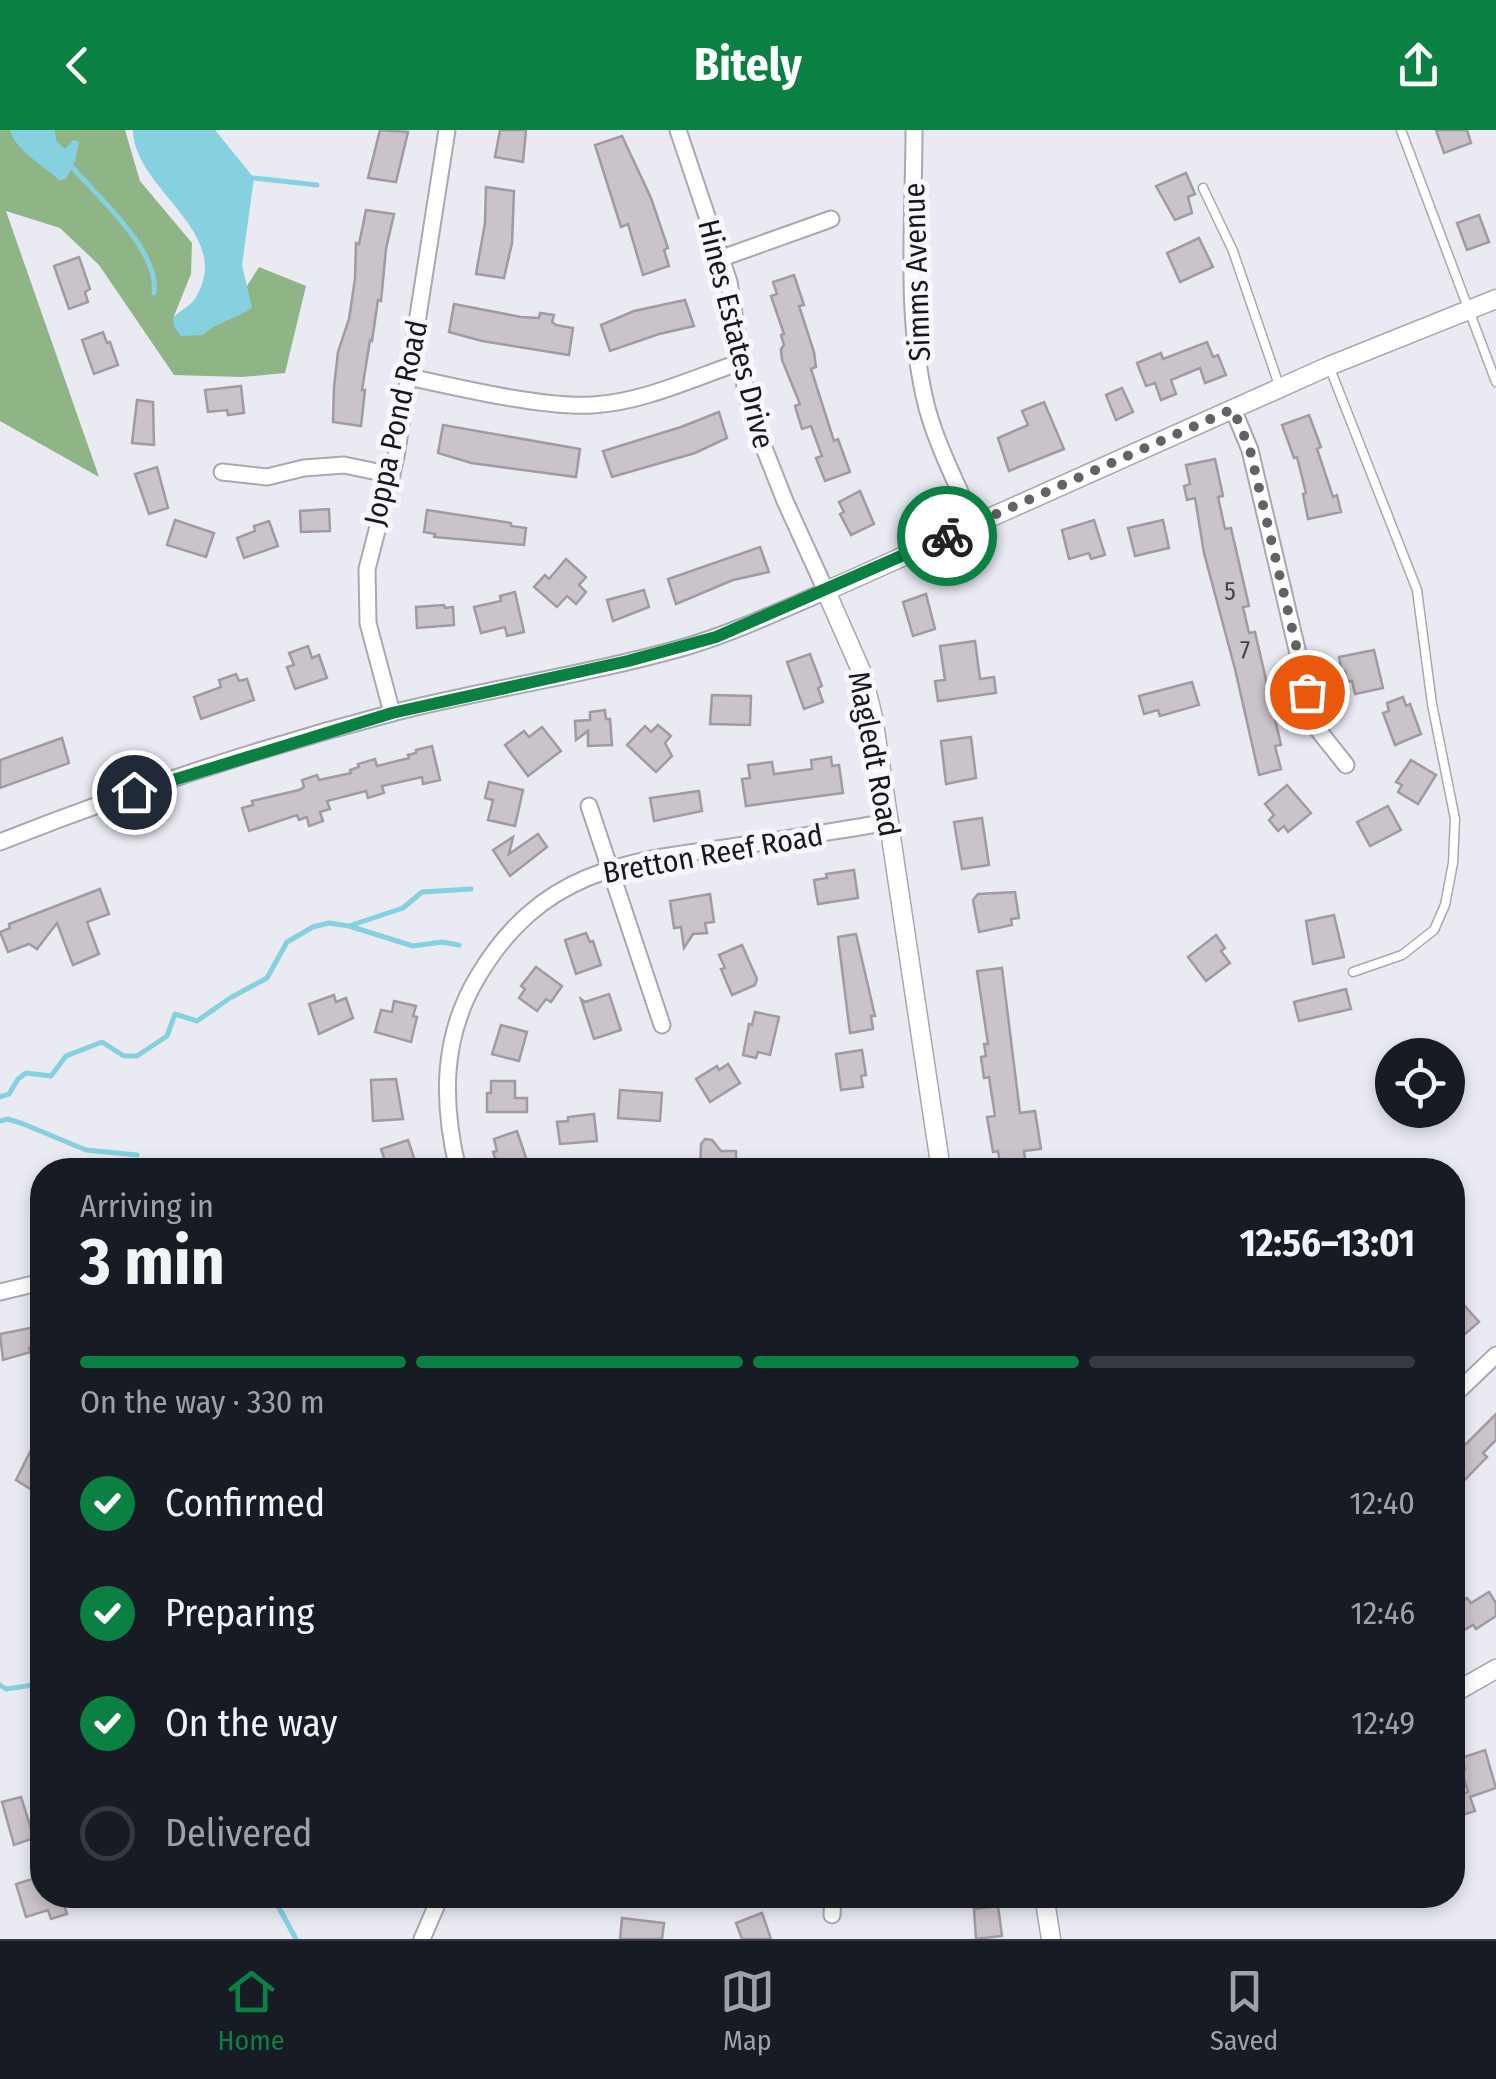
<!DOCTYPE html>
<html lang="en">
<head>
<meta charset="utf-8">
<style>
	body { margin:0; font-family:"Fira Sans Condensed",sans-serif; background:#242831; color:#f1f3f6; height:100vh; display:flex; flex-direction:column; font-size:38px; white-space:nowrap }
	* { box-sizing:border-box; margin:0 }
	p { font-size:32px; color:#9ea1a6 }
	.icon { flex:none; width:55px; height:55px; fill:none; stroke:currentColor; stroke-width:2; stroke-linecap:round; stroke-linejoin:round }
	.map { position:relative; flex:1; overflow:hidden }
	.side { position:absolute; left:30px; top:1028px; width:1435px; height:750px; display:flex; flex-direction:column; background:#171b24; border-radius:40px; box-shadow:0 5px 15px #0003 }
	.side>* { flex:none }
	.tools { position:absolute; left:1375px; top:908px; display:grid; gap:20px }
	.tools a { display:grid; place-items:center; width:90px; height:90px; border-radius:50%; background:#171b24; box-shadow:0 5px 15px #0003; font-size:50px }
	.pin { position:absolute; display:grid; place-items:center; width:85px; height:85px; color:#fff; margin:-42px; border:5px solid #fff; border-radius:50%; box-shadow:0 2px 10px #0007 }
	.courier { position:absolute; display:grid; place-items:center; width:100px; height:100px; margin:-50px; border:8px solid #0b8043; border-radius:50%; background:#fff; color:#222; box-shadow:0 2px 12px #0007 }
	.head em { font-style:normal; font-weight:700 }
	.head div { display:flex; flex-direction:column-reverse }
	.head { display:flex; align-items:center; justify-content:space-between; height:170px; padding:0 50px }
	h1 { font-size:65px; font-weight:700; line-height:75px }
	.bar { display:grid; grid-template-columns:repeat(4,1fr); gap:15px 10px; align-content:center; height:120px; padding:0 50px }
	.bar i { height:12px; border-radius:8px; background:#363941 }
	.bar .selected { background:#0b8043 }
	.bar p { grid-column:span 4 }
	ol { padding:0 50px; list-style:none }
	li { display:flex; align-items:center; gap:30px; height:110px }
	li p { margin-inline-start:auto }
	li .icon { padding:10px; border-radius:50%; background:#0b8043; color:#fff; stroke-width:4 }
	li:last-child { color:#9ea1a6 }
	li i { width:55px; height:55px; border:5px solid #363941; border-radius:50% }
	header { display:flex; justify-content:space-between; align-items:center; height:130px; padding:0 50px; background:#0b8043; color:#fff; font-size:45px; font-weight:700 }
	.menu { display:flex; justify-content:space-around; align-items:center; height:140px; border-top:2px solid #363941; background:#171b24; font-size:28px; color:#9ea1a6 }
	.menu a { display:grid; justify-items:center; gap:5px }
	.menu .selected { color:#0b8043 }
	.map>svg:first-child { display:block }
</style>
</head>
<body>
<header><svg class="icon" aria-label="back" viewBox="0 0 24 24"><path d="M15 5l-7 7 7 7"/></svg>Bitely<svg class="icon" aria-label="share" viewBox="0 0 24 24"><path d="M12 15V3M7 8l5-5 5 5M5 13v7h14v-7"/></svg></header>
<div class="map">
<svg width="1496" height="1809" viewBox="0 0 1496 1809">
	<rect width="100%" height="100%" fill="#eaeaf3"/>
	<polygon fill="#8fb586" points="0,0 125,0 140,51 192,113 191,144 174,186 187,205 231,181 259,137 306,156 285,243 242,247 174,245 99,135 60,98 6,81 99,347 0,291"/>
	<g fill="#85d1df">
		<path d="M10,0h45l1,11 9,8 8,-9 6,2 -4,19 -9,18 -7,1c-15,-15 -43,-28 -49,-50z"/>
		<path d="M133,0h82l39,48 -12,87 10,43c-16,11 -36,14 -49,27l-22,1 -7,-9 -1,-9c7,-8 18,-12 23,-21 39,-65 -62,-107 -63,-167z"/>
	</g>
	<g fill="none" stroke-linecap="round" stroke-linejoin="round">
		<g stroke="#85d1df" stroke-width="5">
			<path d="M72,37c26,30 88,84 82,126"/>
			<polyline points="254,48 317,55"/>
			<polyline points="352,795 403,778 422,762 471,759"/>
			<polyline points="0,967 9,964 18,949 26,943 51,946 66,926 102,912 124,926 137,926 167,906 175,884 197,891 230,868 267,848 287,812 313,797 329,793 349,796 413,816 442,812 459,815"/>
			<polyline points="0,991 7,989 21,993 86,1020 137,1025"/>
			<polyline points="0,1555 6,1559 33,1555 42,1560"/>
			<polyline points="272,1765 296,1809"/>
		</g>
	</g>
	<g fill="#cac3c9" stroke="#a19aa0" stroke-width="2.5">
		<polygon points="380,0 408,2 396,52 368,48"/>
		<polygon points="500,0 526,0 523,32 495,27"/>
		<polygon points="1436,0 1467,0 1471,13 1444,23"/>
		<polygon points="622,6 651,68 668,118 664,120 669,136 643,145 628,94 621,97 595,15"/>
		<polygon points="1186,43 1195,64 1188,67 1192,83 1175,90 1156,56"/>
		<polygon points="486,57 514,61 512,113 504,148 476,144 485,93"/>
		<polygon points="366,80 394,84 386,119 381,171 378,170 372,211 370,210 362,260 365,260 361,296 333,292 334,257 338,222 349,189 355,149 356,113 359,114"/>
		<polygon points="1479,85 1489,112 1467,120 1457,93"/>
		<polygon points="1199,108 1213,137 1180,152 1167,123"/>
		<polygon points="79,127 90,159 85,162 88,172 69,179 54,136"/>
		<polygon points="794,145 804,175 799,176 814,222 816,237 811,239 834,311 838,309 850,342 825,351 816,328 822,326 811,296 802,299 795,276 800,274 782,230 781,219 784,215 781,205 784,204 771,166 777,164 773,152"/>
		<polygon points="685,170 694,196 659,204 610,221 601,195 634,181"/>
		<polygon points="454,174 521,187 539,188 540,183 554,185 552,192 556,195 573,198 569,225 482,211 449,202"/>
		<polygon points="103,202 107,213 110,212 118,235 94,244 82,210"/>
		<polygon points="1207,212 1213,227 1218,225 1226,245 1205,253 1200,238 1171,250 1176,264 1161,270 1155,253 1146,256 1137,233 1161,223 1163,229"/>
		<polygon points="241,256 244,283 228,285 227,280 208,282 205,260"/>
		<polygon points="1122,258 1133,282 1116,290 1106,265"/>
		<polygon points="137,270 153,272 154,315 132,313"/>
		<polygon points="1044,272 1064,319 1009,341 998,308 1028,295 1022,281"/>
		<polygon points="719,282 727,308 695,323 612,347 603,321 681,297"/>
		<polygon points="1309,285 1321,317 1317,319 1333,367 1337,365 1341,382 1308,389 1303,364 1306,363 1297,327 1294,328 1282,295"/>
		<polygon points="443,295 580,319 576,347 471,333 438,323"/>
		<polygon points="1215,329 1223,366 1218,367 1225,399 1231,398 1249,476 1243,477 1249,503 1255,502 1281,615 1275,616 1281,639 1259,645 1235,539 1204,423 1195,368 1187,370 1184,356 1190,354 1186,335"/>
		<polygon points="157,337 168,378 149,384 135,344"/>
		<polygon points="860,361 874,394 851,405 840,384 844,382 839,372"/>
		<polygon points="329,379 330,401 301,402 300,381"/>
		<polygon points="427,380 511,393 511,396 526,398 524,415 434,407 435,404 424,402"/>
		<polygon points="175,390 214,403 206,427 167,415"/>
		<polygon points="1094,390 1105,425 1091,429 1089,423 1069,429 1062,400"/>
		<polygon points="1163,390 1169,418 1135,426 1128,398"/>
		<polygon points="269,391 278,416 244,428 237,408 255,401 254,396"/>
		<polygon points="760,417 769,442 733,450 676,474 668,449"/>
		<polygon points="566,429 586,447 579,455 586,462 576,474 567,466 557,477 534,457 545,445 549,449"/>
		<polygon points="644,460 649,477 613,491 607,470"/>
		<polygon points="515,462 524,502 507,506 505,497 481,503 474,477 501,471 500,466"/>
		<polygon points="926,464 935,499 913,506 903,472"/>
		<polygon points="444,475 445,478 453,477 454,495 417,498 416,477"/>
		<polygon points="975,511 980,549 994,547 996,563 938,571 935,551 945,550 940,516"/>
		<polygon points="308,516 312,528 319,525 327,548 295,559 287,537 294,535 289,523"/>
		<polygon points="1374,520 1383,558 1355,564 1352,551 1348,552 1345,541 1342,542 1339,527"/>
		<polygon points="810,524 822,556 818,558 823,572 804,579 787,532"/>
		<polygon points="236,544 239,551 247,549 254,570 201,589 194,567 221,557 219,550"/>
		<polygon points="1192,552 1199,575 1160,586 1158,580 1144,584 1139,566"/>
		<polygon points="712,565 751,566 750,595 710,594"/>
		<polygon points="1403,567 1406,576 1410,574 1421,604 1395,615 1383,583 1389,581 1387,573"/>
		<polygon points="605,580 606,589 610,589 612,615 588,616 588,601 576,610 575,591 590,590 590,582"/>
		<polygon points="658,595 671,606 665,613 672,626 656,642 627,615 645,596 651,602"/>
		<polygon points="542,597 561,621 528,646 505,615 524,601 529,607"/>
		<polygon points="971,607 976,648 946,654 941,611"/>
		<polygon points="62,608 69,633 0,658 0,630"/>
		<polygon points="432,616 440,650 423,654 422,647 382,656 384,663 368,668 366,661 327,671 330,679 320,682 323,691 309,696 307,687 299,690 297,685 249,701 242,678 253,675 252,671 299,660 304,657 302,650 317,645 319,650 351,643 350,640 359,637 358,634 375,629 377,636 409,628 408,625 416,623 416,620"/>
		<polygon points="831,627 832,636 839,635 843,663 746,676 742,649 750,648 748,635 772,632 774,644 812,639 811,630"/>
		<polygon points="1411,630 1436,645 1418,674 1398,662 1402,655 1396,652"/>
		<polygon points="489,652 523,660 515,696 488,690 493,670 485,668"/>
		<polygon points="1287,655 1311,683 1288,702 1284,696 1278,701 1269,690 1274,685 1265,674"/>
		<polygon points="699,661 702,681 654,691 650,668"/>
		<polygon points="1388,676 1401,700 1370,716 1357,692"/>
		<polygon points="982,688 989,735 962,739 954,692"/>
		<polygon points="538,704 547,717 510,746 493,720 513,707 509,724"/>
		<polygon points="854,740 858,768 818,774 814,750 827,748 826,744"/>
		<polygon points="100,759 109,784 87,792 99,824 73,835 57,793 37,819 29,814 8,822 0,802 10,798 9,794"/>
		<polygon points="1015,762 1019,788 1011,789 1012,795 979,802 973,770 978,764"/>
		<polygon points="710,764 714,792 705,793 707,803 693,804 684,818 681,797 674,798 670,771"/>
		<polygon points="1334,785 1344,827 1313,834 1306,791"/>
		<polygon points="586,803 590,812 593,811 601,835 576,844 565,810"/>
		<polygon points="856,804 875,886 871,886 873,899 850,903 838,807"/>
		<polygon points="1216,805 1225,818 1221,821 1230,833 1206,851 1188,827"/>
		<polygon points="742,815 757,849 755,855 732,865 721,839 725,838 719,825"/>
		<polygon points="536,837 562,856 551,872 546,869 537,881 519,868 525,859 521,856"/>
		<polygon points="1002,838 1020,983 1035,981 1041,1019 1024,1021 1026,1036 1001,1040 998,1021 993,1022 987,987 995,986 989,947 984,948 981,927 986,926 984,914 988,914 977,841"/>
		<polygon points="1346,859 1351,879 1299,891 1294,872"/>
		<polygon points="609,864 621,900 594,909 581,869 585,872"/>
		<polygon points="334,865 336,872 346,868 353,888 319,904 309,874"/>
		<polygon points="394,871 416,876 413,886 417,887 411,912 375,902 381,880 392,882"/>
		<polygon points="755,882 779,887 770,925 758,922 756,928 743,925 749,894 752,895"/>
		<polygon points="501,895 527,902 519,931 492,924"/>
		<polygon points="862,920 866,945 861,946 863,957 841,960 836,924"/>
		<polygon points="728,934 740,953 710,972 696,949 717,936 719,940"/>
		<polygon points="396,949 403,989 373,991 371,950"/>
		<polygon points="491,951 515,951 515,968 527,968 527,982 487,982 487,963 491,963"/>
		<polygon points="620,960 662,963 660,991 618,988"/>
		<polygon points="594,984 597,1011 560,1014 557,992 568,991 568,987"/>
		<polygon points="517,1001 530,1040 499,1040 493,1022 497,1021 494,1009"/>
		<polygon points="705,1009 712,1010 721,1021 736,1021 736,1040 700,1040 701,1014"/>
		<polygon points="408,1010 418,1040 388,1040 381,1019"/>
		<polygon points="1463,1174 1479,1192 1452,1215 1452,1183"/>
		<polygon points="40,1196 42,1214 29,1218 31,1222 3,1230 0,1204"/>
		<polygon points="1496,1284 1496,1310 1483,1323 1487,1327 1452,1363 1452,1328"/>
		<polygon points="42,1298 42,1366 16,1350"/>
		<polygon points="1489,1462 1496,1473 1496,1486 1476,1499 1473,1495 1452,1507 1452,1478 1467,1468 1471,1473"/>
		<polygon points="1485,1620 1496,1658 1470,1667 1475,1681 1456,1687 1452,1667 1468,1662 1461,1640 1465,1639 1461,1628"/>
		<polygon points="21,1667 34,1708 14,1715 2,1672"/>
		<polygon points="42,1746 42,1765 61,1765 67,1784 51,1789 48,1780 26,1787 16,1754"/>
		<polygon points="998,1776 1002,1806 976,1809 974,1779"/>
		<polygon points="762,1783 771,1809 742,1809 736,1793"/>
		<polygon points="622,1788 664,1793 662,1809 620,1809"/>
	</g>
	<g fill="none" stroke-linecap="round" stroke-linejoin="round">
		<g stroke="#a8a8b0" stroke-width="11">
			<g id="service">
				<polyline points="1401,0 1496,252"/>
				<polyline points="1203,58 1233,121 1280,258"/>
				<polyline points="1329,236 1417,460 1432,574 1455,689 1453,733 1445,775 1434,800 1402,825 1353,842"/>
			</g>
		</g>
		<g stroke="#a8a8b0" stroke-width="19">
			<g id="minor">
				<path d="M914,0c0,93 -10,188 13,278 11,40 31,78 47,115"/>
				<polyline points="722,128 831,89"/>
				<path d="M409,247c50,11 135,31 184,28 51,-3 100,-27 148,-43"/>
				<polyline points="1233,279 1250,320 1315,596 1346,635"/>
				<polyline points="222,342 267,347 304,338 344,335 392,345"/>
				<polyline points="392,583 368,493 367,439 396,327 447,0"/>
				<polyline points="589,676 662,895"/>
				<path d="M0,712c129,-51 262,-95 396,-130 96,-24 194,-38 289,-65 48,-14 94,-36 141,-56l-41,-90 -30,-76 -9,-32 -17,-111 -51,-152"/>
				<path d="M458,1040c-16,-67 -17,-131 19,-192 64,-108 147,-117 261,-132 51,-7 101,-16 152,-24"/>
				<polyline points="0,1162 42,1152"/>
				<polyline points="1452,1267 1496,1225"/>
				<polyline points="832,1785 833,1765"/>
				<polyline points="422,1809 441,1765"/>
			</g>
		</g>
		<g stroke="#a8a8b0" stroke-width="21">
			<g id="tertiary">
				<polyline points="941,1040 873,587 862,543 826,461 1329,236 1496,169"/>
				<polyline points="1452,1564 1496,1539"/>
				<polyline points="1044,1765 1051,1809"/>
			</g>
		</g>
		<use href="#service" stroke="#fff" stroke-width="8"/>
		<use href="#minor" stroke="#fff" stroke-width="15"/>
		<use href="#tertiary" stroke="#fff" stroke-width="18"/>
	</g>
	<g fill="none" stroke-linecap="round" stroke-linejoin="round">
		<polyline stroke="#626267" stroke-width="10" stroke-dasharray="0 18" points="947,406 1233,279 1250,320 1307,562"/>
		<polyline stroke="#0b8043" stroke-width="12" points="134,662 392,583 628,531 716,507 947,406"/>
	</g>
	<g text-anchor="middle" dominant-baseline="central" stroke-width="10" stroke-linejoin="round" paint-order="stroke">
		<g font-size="25" fill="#444346">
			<text x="1230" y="462">5</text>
			<text x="1245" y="521">7</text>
		</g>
		<g font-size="30" fill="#18181b" stroke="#f7f7ff">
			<text transform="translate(917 142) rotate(-92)">Simms Avenue</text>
			<text transform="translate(736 204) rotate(76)">Hines Estates Drive</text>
			<text transform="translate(396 293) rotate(-78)">Joppa Pond Road</text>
			<text transform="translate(874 624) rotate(79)">Magledt Road</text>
			<text transform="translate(713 724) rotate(-10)">Bretton Reef Road</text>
		</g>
	</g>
</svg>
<div class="tools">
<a><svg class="icon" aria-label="locate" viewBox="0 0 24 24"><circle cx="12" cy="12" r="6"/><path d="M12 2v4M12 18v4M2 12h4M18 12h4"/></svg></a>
</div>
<div class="pin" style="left:1307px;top:562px;background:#ea580c"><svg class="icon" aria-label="bag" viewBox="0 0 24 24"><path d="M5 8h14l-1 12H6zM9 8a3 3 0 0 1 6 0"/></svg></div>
<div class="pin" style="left:134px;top:662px;background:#1f2937"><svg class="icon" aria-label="home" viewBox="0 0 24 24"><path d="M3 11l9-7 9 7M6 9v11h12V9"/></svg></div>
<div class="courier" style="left:947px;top:406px"><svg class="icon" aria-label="bike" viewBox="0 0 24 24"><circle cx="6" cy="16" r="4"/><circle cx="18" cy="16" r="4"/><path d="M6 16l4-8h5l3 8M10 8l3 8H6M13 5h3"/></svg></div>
<section class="side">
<div class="head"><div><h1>3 min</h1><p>Arriving in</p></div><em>12:56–13:01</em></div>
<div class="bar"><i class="selected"></i><i class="selected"></i><i class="selected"></i><i></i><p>On the way · 330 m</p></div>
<ol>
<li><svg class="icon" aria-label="check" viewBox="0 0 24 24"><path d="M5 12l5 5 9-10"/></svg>Confirmed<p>12:40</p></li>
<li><svg class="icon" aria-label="check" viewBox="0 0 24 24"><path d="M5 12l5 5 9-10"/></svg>Preparing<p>12:46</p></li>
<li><svg class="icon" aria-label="check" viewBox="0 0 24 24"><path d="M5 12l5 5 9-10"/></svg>On the way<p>12:49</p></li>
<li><i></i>Delivered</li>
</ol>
</section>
</div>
<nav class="menu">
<a class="selected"><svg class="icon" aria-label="home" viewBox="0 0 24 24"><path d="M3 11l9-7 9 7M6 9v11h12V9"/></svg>Home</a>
<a><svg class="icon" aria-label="map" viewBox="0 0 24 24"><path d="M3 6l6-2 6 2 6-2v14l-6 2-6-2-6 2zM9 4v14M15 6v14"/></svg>Map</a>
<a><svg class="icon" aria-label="saved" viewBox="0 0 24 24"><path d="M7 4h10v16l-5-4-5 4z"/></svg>Saved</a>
</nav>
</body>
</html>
